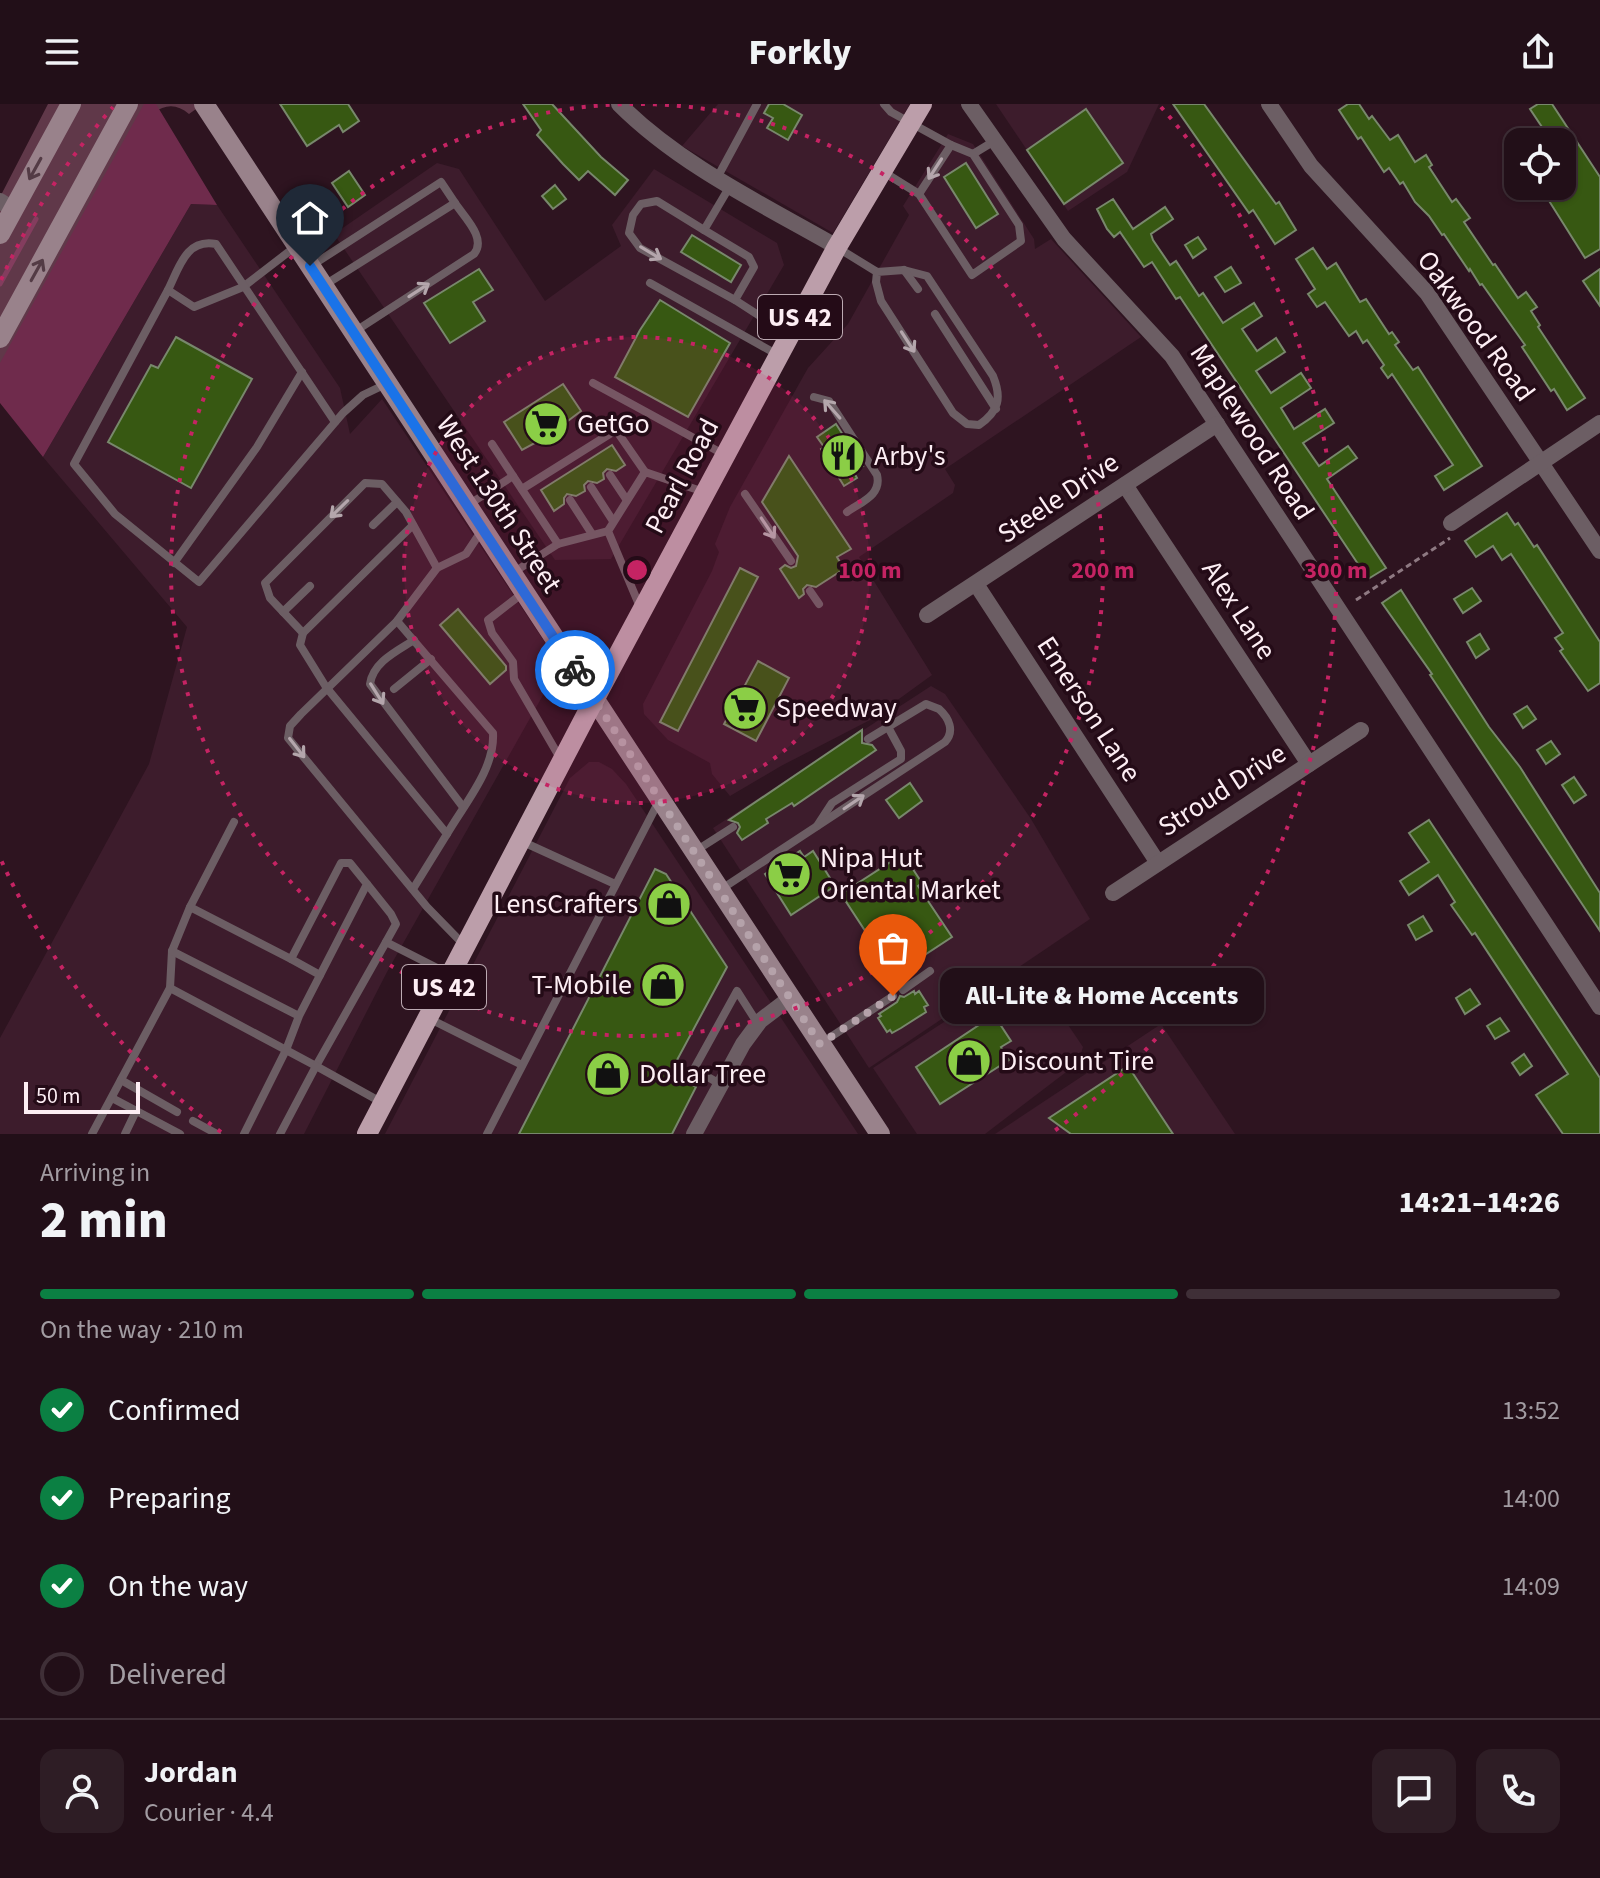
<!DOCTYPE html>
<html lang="en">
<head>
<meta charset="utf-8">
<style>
	body { margin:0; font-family:"Source Sans 3",sans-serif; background:#2e1d25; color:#f1f3f6; height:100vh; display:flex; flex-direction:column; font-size:30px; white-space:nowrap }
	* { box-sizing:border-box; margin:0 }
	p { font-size:26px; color:#a29ca2 }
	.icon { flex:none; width:44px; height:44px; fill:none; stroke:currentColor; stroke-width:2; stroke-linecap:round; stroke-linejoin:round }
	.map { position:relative; height:1030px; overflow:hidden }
	.side { display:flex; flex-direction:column; background:#220f18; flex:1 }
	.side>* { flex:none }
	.tools { position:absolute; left:1504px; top:24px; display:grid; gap:16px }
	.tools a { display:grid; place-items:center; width:72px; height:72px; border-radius:16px; background:#220f18; box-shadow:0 2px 6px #0004,0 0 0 2px #3f2f37; font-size:40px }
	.scale { position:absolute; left:24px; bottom:20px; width:116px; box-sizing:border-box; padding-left:8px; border:4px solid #fdeef4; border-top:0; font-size:22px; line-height:28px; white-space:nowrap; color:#fdeef4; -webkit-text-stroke:6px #240b17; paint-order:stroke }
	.pin { position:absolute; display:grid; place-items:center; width:68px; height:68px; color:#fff; margin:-82px -34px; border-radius:50% 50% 50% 0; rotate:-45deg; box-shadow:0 0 8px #0007 }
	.pin .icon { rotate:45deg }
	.courier { position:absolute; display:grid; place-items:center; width:80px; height:80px; margin:-40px; border:6px solid #1a73e8; border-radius:50%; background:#fff; color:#222; box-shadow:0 2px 10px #0007 }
	.bubble { position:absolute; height:56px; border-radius:16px; background:#220f18; box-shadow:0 2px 6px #0004,0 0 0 2px #3f2f37; font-size:26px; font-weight:800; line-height:56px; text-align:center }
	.head em { font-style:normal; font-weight:800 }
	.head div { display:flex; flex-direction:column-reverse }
	.head { display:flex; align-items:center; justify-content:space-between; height:136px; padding:0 40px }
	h1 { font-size:52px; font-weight:800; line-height:60px }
	.bar { display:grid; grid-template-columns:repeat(4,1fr); gap:12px 8px; align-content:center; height:96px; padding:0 40px }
	.bar i { height:10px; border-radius:6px; background:#3f2f37 }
	.bar .on { background:#0b8043 }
	.bar p { grid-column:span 4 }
	.line { display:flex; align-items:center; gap:20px; padding:0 40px; border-top:2px solid #3f2f37 }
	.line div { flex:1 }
	.round { display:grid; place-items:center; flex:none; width:84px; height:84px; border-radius:16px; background:#2e1d25 }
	ol { padding:0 40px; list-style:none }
	li { display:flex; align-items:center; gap:24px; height:88px }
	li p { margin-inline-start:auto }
	li .icon { padding:8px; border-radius:50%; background:#0b8043; color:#fff; stroke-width:4 }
	li:last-child { color:#a29ca2 }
	li i { width:44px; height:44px; border:4px solid #3f2f37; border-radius:50% }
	header { display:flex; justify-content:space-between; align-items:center; height:104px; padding:0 40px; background:#220f18; font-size:36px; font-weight:800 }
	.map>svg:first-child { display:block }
</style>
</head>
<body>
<header><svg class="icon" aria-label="menu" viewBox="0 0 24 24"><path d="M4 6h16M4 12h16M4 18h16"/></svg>Forkly<svg class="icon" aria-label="share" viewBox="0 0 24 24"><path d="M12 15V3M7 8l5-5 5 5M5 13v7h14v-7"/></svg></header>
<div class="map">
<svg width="1600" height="1030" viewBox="0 0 1600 1030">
	<rect width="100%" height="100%" fill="#2e1420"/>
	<g fill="#3d1c2c">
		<polygon points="718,0 910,0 833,129 682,42"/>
		<polygon points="996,0 1159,0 1127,68 1068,107"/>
		<polygon points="948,30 973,40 1034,135 1035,145 1051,135 1141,233 945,365 955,381 953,389 859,453 932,571 870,616 781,662 730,692 712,670 710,659 668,636 644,610 643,600 712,467 719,448 715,440 730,403 808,264 848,220 909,111 903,102"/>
		<polygon points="437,59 459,65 545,197 621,142 612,121 654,65 777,139 784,161 611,455 555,456 334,130"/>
		<polygon points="191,100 217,101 340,284 350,330 382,295 560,561 387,868 304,1030 0,1030 0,934 149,660 187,523 43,353"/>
		<polygon points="931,582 945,590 1031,715 1090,815 869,964 713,724"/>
		<polygon points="589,658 599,658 612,665 626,680 858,1030 385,1030 570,674"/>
		<polygon points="1029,863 1083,943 1078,959 985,1030 917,1030 873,964"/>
		<polygon points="1161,920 1235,1030 995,1030"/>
	</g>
	<path fill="#603849" d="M48,0h155l-14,10c-12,-10 -23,-10 -36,-1l-153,282v-198z"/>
	<polygon fill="#6f2b4c" points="144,0 156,0 217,101 191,100 43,353 0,299 0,259"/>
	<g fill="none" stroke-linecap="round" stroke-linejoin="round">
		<polyline stroke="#833d5e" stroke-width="5" points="0,180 36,115"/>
	</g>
	<g fill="#375812" stroke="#78886c" stroke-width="2">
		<polygon points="280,0 348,0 359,17 343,28 339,21 307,42"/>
		<polygon points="523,0 552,0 601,53 628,76 615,91 588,67 579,76 563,60 537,31 541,26"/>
		<polygon points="769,0 783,0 802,11 788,36 767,24 773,14 764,9"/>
		<polygon points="1173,0 1204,0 1276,100 1279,98 1296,126 1275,140 1253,106 1249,109"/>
		<polygon points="1348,0 1359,0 1369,15 1372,12 1390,36 1398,31 1415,58 1426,51 1432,61 1429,63 1452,98 1456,95 1470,114 1464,118 1493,161 1495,160 1518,194 1526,188 1537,203 1531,207 1540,221 1538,223 1585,294 1567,306 1554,285 1551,287 1522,243 1525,241 1482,180 1480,181 1470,165 1469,167 1444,130 1442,131 1429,112 1415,98 1403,78 1400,80 1389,64 1384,68 1361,33 1358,35 1339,6"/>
		<polygon points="1538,0 1552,0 1600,73 1600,145 1585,154 1546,92 1539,96 1530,82 1562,82 1562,38 1552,38 1530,5"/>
		<polygon points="1086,5 1123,59 1064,100 1027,46"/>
		<polygon points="966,59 998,110 976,124 944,73"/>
		<polygon points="349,67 365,91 348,103 332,79"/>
		<polygon points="555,81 566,95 553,105 542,92"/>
		<polygon points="1113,95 1133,125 1165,103 1173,115 1151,130 1153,136 1170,161 1176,157 1199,192 1203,189 1223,219 1254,199 1262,212 1242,225 1257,247 1276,234 1285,248 1256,267 1271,289 1301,269 1311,284 1281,304 1294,325 1325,305 1334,319 1303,339 1319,362 1348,342 1357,354 1327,375 1386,464 1368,475 1180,193 1176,195 1152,158 1144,163 1120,128 1114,133 1107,125 1097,105"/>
		<polygon points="692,131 741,161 731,178 681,148"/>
		<polygon points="1198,133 1206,145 1193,154 1185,141"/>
		<polygon points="1313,144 1327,165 1336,159 1360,198 1366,195 1389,230 1392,228 1399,238 1395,241 1413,266 1418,263 1482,362 1444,386 1435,372 1453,361 1392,270 1388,274 1381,264 1384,261 1367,236 1363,239 1356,227 1349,232 1325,198 1317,203 1308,190 1315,185 1296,155"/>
		<polygon points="1231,163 1241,179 1225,188 1215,173"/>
		<polygon points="479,165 493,186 473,198 485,217 450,239 424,199"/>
		<polygon points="1600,165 1600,202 1583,177"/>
		<polygon points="660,196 730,239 688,313 615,273 640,226"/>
		<polygon points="176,233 252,275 191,384 108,338 151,261 158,264"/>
		<polygon points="563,280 581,307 548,332 522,346 504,318"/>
		<polygon points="836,320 863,362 853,367 857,374 844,382 821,345 824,343 817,333"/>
		<polygon points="612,341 625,361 616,367 607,365 603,369 604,375 597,379 588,377 584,381 585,387 576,392 567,390 564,394 564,400 554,407 541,386"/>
		<polygon points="789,352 851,445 837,453 844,465 816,483 807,481 803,485 804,490 799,494 780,465 785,461 791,464 796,462 798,452 762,398"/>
		<polygon points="1507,409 1515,421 1518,419 1534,443 1537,441 1600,538 1600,579 1588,587 1560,547 1563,545 1555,534 1563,529 1511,450 1502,456 1493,442 1476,453 1465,437"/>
		<polygon points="740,464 758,473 678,627 660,618"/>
		<polygon points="1472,484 1481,497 1463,509 1454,495"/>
		<polygon points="1401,486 1489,623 1520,663 1600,789 1600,827 1430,571 1432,570 1382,499"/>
		<polygon points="458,505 506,562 506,566 490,580 440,521"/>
		<polygon points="1480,530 1489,545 1476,554 1467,538"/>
		<polygon points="758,557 789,574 756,637 724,620"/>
		<polygon points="1527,602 1536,615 1523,624 1514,610"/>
		<polygon points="862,626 862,639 872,641 876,646 794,702 792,699 766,715 768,719 742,736 737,729 740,723 738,719 729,716"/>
		<polygon points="1551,637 1560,650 1546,660 1537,646"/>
		<polygon points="1574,673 1586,691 1574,699 1562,681"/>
		<polygon points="910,679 922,697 899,714 886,696"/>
		<polygon points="1429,716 1600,974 1600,1030 1563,1030 1536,991 1568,970 1475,829 1472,831 1451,801 1455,798 1438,771 1409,791 1400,777 1429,758 1409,729"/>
		<polygon points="800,747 804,753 813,747 835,782 791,811 765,770"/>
		<polygon points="903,750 922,779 918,782 952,833 894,871 841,790"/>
		<polygon points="655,765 666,770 727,863 670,969 696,983 672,1030 519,1030"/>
		<polygon points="1423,812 1432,827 1416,836 1408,821"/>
		<polygon points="1470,885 1480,900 1465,910 1456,894"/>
		<polygon points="914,887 915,890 919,887 928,901 924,903 926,908 901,924 892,929 890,926 887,928 878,914 881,912 879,910 897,898 900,892 904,893"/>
		<polygon points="994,911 1011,937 1001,943 1009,956 940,1000 916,963"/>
		<polygon points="1500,914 1509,927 1495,935 1487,922"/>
		<polygon points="1524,950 1532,962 1520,971 1512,959"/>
		<polygon points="1128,962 1173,1030 1071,1030 1049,1014"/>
	</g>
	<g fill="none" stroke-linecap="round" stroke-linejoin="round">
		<polyline stroke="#8e7982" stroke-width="3" stroke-dasharray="6 4" stroke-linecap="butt" points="1356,496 1450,434"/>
		<g stroke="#6c5e64" stroke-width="8">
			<polyline points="973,50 996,36"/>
			<polyline points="882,67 919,90 972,171 1021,137 1019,121 973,50 951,41 891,8 884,0"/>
			<polyline points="717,74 757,0"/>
			<polyline points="730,82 704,126 749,153 754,163 735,196 789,231"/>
			<polyline points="919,90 951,41"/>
			<polyline points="704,126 657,97 641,100 633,111 629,129 640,144 735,196"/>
			<polyline points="295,143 243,183 194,203 168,186 74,360 115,410 199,478 343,309 363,291 386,280"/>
			<path d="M838,144l39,24 27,-2 23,6 66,100c9,22 6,35 -14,49l-12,-1 -14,-11 -72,-112 -5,-19 1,-10"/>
			<polyline points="311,162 441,78 455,99"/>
			<polyline points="904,166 918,185"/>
			<polyline points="650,179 778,251"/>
			<path d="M323,182l132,-83c9,14 32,35 19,51l-120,78"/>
			<path d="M168,186c11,-22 18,-52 48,-46l119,178"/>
			<polyline points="935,210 996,305"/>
			<polyline points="593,279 725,351"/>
			<path d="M814,293l15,4 48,74c5,20 -16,27 -30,37"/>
			<polyline points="492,340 513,372"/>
			<polyline points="610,371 626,395"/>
			<polyline points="591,383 613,417"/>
			<polyline points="522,385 616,326 645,368"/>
			<polyline points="745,390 791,457"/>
			<polyline points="570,396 592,430"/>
			<polyline points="468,401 513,372 558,440 514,468"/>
			<polyline points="373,421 397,398"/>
			<polyline points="413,421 303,529 300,541 326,583 447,730 413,785"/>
			<polyline points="558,440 608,427"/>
			<polyline points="174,459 257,343 302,268"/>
			<polyline points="810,487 819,500"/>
			<polyline points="523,489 488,516 492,529 513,558 514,575 560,654"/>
			<polyline points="640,503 608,427 645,368 704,388"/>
			<polyline points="283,508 310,482"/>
			<path d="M397,517l96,112c2,36 -28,70 -46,101"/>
			<polyline points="303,529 270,494 265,479 365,379 382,380 406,408 437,464"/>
			<path d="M414,536c-17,11 -41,22 -44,44l93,123"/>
			<polyline points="394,585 431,555"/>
			<polyline points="817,722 832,699 901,655 901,647 888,623"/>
			<polyline points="521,737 615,780"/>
			<polyline points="697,746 733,723"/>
			<polyline points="367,780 391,810 396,820 386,838"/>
			<path d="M720,786l225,-148c10,-11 4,-24 -6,-33l-13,-5 -58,35"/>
			<polyline points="190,803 234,718"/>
			<polyline points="465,842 427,803 288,634 290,622 301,610 397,517 437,464 466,450 482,426"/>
			<polyline points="291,855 320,871"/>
			<polyline points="170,884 172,847"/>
			<polyline points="903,886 930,867"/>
			<polyline points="428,914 522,961"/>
			<polyline points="820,940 893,892"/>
			<polyline points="121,976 177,1008"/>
			<polyline points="720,980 694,965 737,887 758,920"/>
			<polyline points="112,994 180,1030"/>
			<polyline points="193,1017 217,1030"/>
			<polyline points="92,1030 170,884 316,962 386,838 449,870"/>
			<polyline points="125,1030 136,1007"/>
			<polyline points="244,1030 286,946 299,912 367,780 350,759 341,759 291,855 190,803 172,847 299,912"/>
			<polyline points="280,1030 316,962 381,998"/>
			<polyline points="487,1030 659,697"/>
		</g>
		<g stroke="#6c5e64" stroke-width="16">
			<path d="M619,0c61,61 143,100 218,143"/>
			<polyline points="969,0 1064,135 1172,252 1600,903"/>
			<polyline points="1269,0 1311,62 1427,189 1600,447"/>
			<polyline points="0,97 13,105"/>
			<polyline points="1125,381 1309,660"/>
			<polyline points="1451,419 1600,319"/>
			<polyline points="976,480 1158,759"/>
			<polyline points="927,511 1217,320"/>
			<polyline points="1113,789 1361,626"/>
			<polyline points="694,1030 743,940 760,917 790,894"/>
		</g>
		<g stroke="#99828b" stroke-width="20">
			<polyline points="204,0 880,1030"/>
			<polyline points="0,130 71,0"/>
			<polyline points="0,234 128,0"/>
		</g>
		<polyline stroke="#bc9eaa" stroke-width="20" points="367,1030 594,596 837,143 922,0"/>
	</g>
	<defs><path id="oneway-shaft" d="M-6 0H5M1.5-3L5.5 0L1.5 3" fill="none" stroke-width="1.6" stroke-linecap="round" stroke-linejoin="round" transform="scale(2)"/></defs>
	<g stroke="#533b45">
		<use href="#oneway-shaft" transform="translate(35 65) rotate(119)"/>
		<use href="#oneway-shaft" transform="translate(37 166) rotate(-61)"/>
	</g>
	<g stroke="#b4a6ac">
		<use href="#oneway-shaft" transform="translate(935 65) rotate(123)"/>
		<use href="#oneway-shaft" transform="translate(651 149) rotate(31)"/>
		<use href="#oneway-shaft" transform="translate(419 186) rotate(-33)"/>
		<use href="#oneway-shaft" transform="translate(908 238) rotate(57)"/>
		<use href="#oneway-shaft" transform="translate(832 305) rotate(-131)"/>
		<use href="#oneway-shaft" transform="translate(339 405) rotate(136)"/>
		<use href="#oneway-shaft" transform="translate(768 424) rotate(56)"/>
		<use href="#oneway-shaft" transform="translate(377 590) rotate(58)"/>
		<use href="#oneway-shaft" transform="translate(297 644) rotate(52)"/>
		<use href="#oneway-shaft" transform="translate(854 698) rotate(-34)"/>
	</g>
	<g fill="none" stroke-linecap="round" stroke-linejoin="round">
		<polyline stroke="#b5a2aa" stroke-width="8" stroke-dasharray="0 14.4" points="575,566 820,940 893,892"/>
		<polyline stroke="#1a73e8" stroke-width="10" points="310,162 575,566"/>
	</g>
	<circle cx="637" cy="466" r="233" fill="#c52363" fill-opacity=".12"/>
	<g fill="none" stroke="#c52363" stroke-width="4" stroke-dasharray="4 8">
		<circle cx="637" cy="466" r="233"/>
		<path d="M641 0A466 466 0 1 1 633 0"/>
		<path d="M221 1028A699 699 0 0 1 1 756M1 176A699 699 0 0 1 113 3M1161 3A699 699 0 0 1 1053 1028"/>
	</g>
	<defs>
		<g id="supermarket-disc" transform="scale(2.3)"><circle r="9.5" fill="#8bce46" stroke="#240b17"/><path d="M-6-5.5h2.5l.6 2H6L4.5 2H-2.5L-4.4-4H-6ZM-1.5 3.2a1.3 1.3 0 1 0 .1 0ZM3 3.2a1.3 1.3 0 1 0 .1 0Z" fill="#111"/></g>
		<g id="restaurant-disc" transform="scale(2.3)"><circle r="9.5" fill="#8bce46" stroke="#240b17"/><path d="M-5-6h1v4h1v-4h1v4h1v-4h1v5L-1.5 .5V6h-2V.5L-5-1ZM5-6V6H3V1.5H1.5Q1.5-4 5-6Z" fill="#111"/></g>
		<g id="shop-disc" transform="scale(2.3)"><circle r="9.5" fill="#8bce46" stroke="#240b17"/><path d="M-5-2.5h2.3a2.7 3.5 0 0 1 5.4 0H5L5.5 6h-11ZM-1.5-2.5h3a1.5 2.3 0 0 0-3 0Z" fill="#111"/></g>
	</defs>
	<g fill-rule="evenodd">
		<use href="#supermarket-disc" x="546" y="320"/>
		<use href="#restaurant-disc" x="843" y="352"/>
		<use href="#supermarket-disc" x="745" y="604"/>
		<use href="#supermarket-disc" x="789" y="770"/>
		<use href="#shop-disc" x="669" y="800"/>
		<use href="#shop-disc" x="663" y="881"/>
		<use href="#shop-disc" x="969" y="957"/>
		<use href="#shop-disc" x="608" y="970"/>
	</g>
	<g text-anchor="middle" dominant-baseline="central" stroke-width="7" stroke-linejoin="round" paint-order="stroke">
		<g fill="#240b17" stroke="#bcaab2" stroke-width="2">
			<rect x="758" y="191" width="84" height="44" rx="6"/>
			<rect x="402" y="861" width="84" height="44" rx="6"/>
		</g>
		<g font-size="26" font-weight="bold" fill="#fdeef4">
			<text x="800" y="213">US 42</text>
			<text x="444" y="883">US 42</text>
		</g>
		<g font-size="28" fill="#fdeef4" stroke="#240b17">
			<text transform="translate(1476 222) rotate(54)">Oakwood Road</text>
			<text transform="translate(1252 328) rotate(57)">Maplewood Road</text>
			<text transform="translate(682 372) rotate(-62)">Pearl Road</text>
			<text transform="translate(1058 394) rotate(-34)">Steele Drive</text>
			<text transform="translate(499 400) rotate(57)">West 130th Street</text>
			<text transform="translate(1239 506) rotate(57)">Alex Lane</text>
			<text transform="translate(1089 605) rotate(57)">Emerson Lane</text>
			<text transform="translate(1222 686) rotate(-33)">Stroud Drive</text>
		</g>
		<g font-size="28" fill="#fdeef4" stroke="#240b17" text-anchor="start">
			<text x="577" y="320">GetGo</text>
			<text x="874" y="352">Arby's</text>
			<text x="776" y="604">Speedway</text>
			<text x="820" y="754">Nipa Hut<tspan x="820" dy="32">Oriental Market</tspan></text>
			<text x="638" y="800" text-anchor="end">LensCrafters</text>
			<text x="632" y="881" text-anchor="end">T-Mobile</text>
			<text x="1000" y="957">Discount Tire</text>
			<text x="639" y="970">Dollar Tree</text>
		</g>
	</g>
	<circle cx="637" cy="466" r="12" fill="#c52363" stroke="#240b17" stroke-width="4"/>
	<g font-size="24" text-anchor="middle" font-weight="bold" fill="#c52363" stroke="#240b17" stroke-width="7" stroke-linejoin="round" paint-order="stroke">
		<text x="870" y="474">100 m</text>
		<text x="1103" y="474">200 m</text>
		<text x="1336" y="474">300 m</text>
	</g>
</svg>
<div class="tools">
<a><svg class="icon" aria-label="locate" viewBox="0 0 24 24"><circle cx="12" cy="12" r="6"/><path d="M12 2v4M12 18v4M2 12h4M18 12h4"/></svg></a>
</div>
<div class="scale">50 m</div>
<div class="pin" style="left:893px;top:892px;background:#ea580c"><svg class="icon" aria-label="bag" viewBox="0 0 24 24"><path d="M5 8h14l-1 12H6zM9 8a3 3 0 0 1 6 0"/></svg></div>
<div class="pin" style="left:310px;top:162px;background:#1f2937"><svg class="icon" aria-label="home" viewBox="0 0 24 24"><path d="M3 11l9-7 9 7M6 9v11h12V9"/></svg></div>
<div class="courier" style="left:575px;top:566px"><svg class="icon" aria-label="bike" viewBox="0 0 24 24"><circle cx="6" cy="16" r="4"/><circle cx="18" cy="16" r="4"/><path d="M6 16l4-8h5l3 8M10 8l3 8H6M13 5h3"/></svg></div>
<div class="bubble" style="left:940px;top:864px;width:324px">All-Lite &amp; Home Accents</div>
</div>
<section class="side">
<div class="head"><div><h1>2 min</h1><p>Arriving in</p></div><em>14:21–14:26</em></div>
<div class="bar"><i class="on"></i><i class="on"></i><i class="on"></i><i></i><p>On the way · 210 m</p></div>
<ol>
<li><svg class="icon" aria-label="check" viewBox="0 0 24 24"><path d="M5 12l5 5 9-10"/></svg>Confirmed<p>13:52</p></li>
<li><svg class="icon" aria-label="check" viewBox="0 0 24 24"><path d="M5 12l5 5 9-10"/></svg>Preparing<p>14:00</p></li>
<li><svg class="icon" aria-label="check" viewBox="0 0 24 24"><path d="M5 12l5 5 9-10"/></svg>On the way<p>14:09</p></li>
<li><i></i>Delivered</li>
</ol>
<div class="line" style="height:144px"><a class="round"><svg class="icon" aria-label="person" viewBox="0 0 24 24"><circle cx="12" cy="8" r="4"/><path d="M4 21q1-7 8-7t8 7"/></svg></a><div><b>Jordan</b><p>Courier · 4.4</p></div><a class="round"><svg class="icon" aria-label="chat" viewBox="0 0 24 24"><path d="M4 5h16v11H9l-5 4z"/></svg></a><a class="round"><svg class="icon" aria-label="phone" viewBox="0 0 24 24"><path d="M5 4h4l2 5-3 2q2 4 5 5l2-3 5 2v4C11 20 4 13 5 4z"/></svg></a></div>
</section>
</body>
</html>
